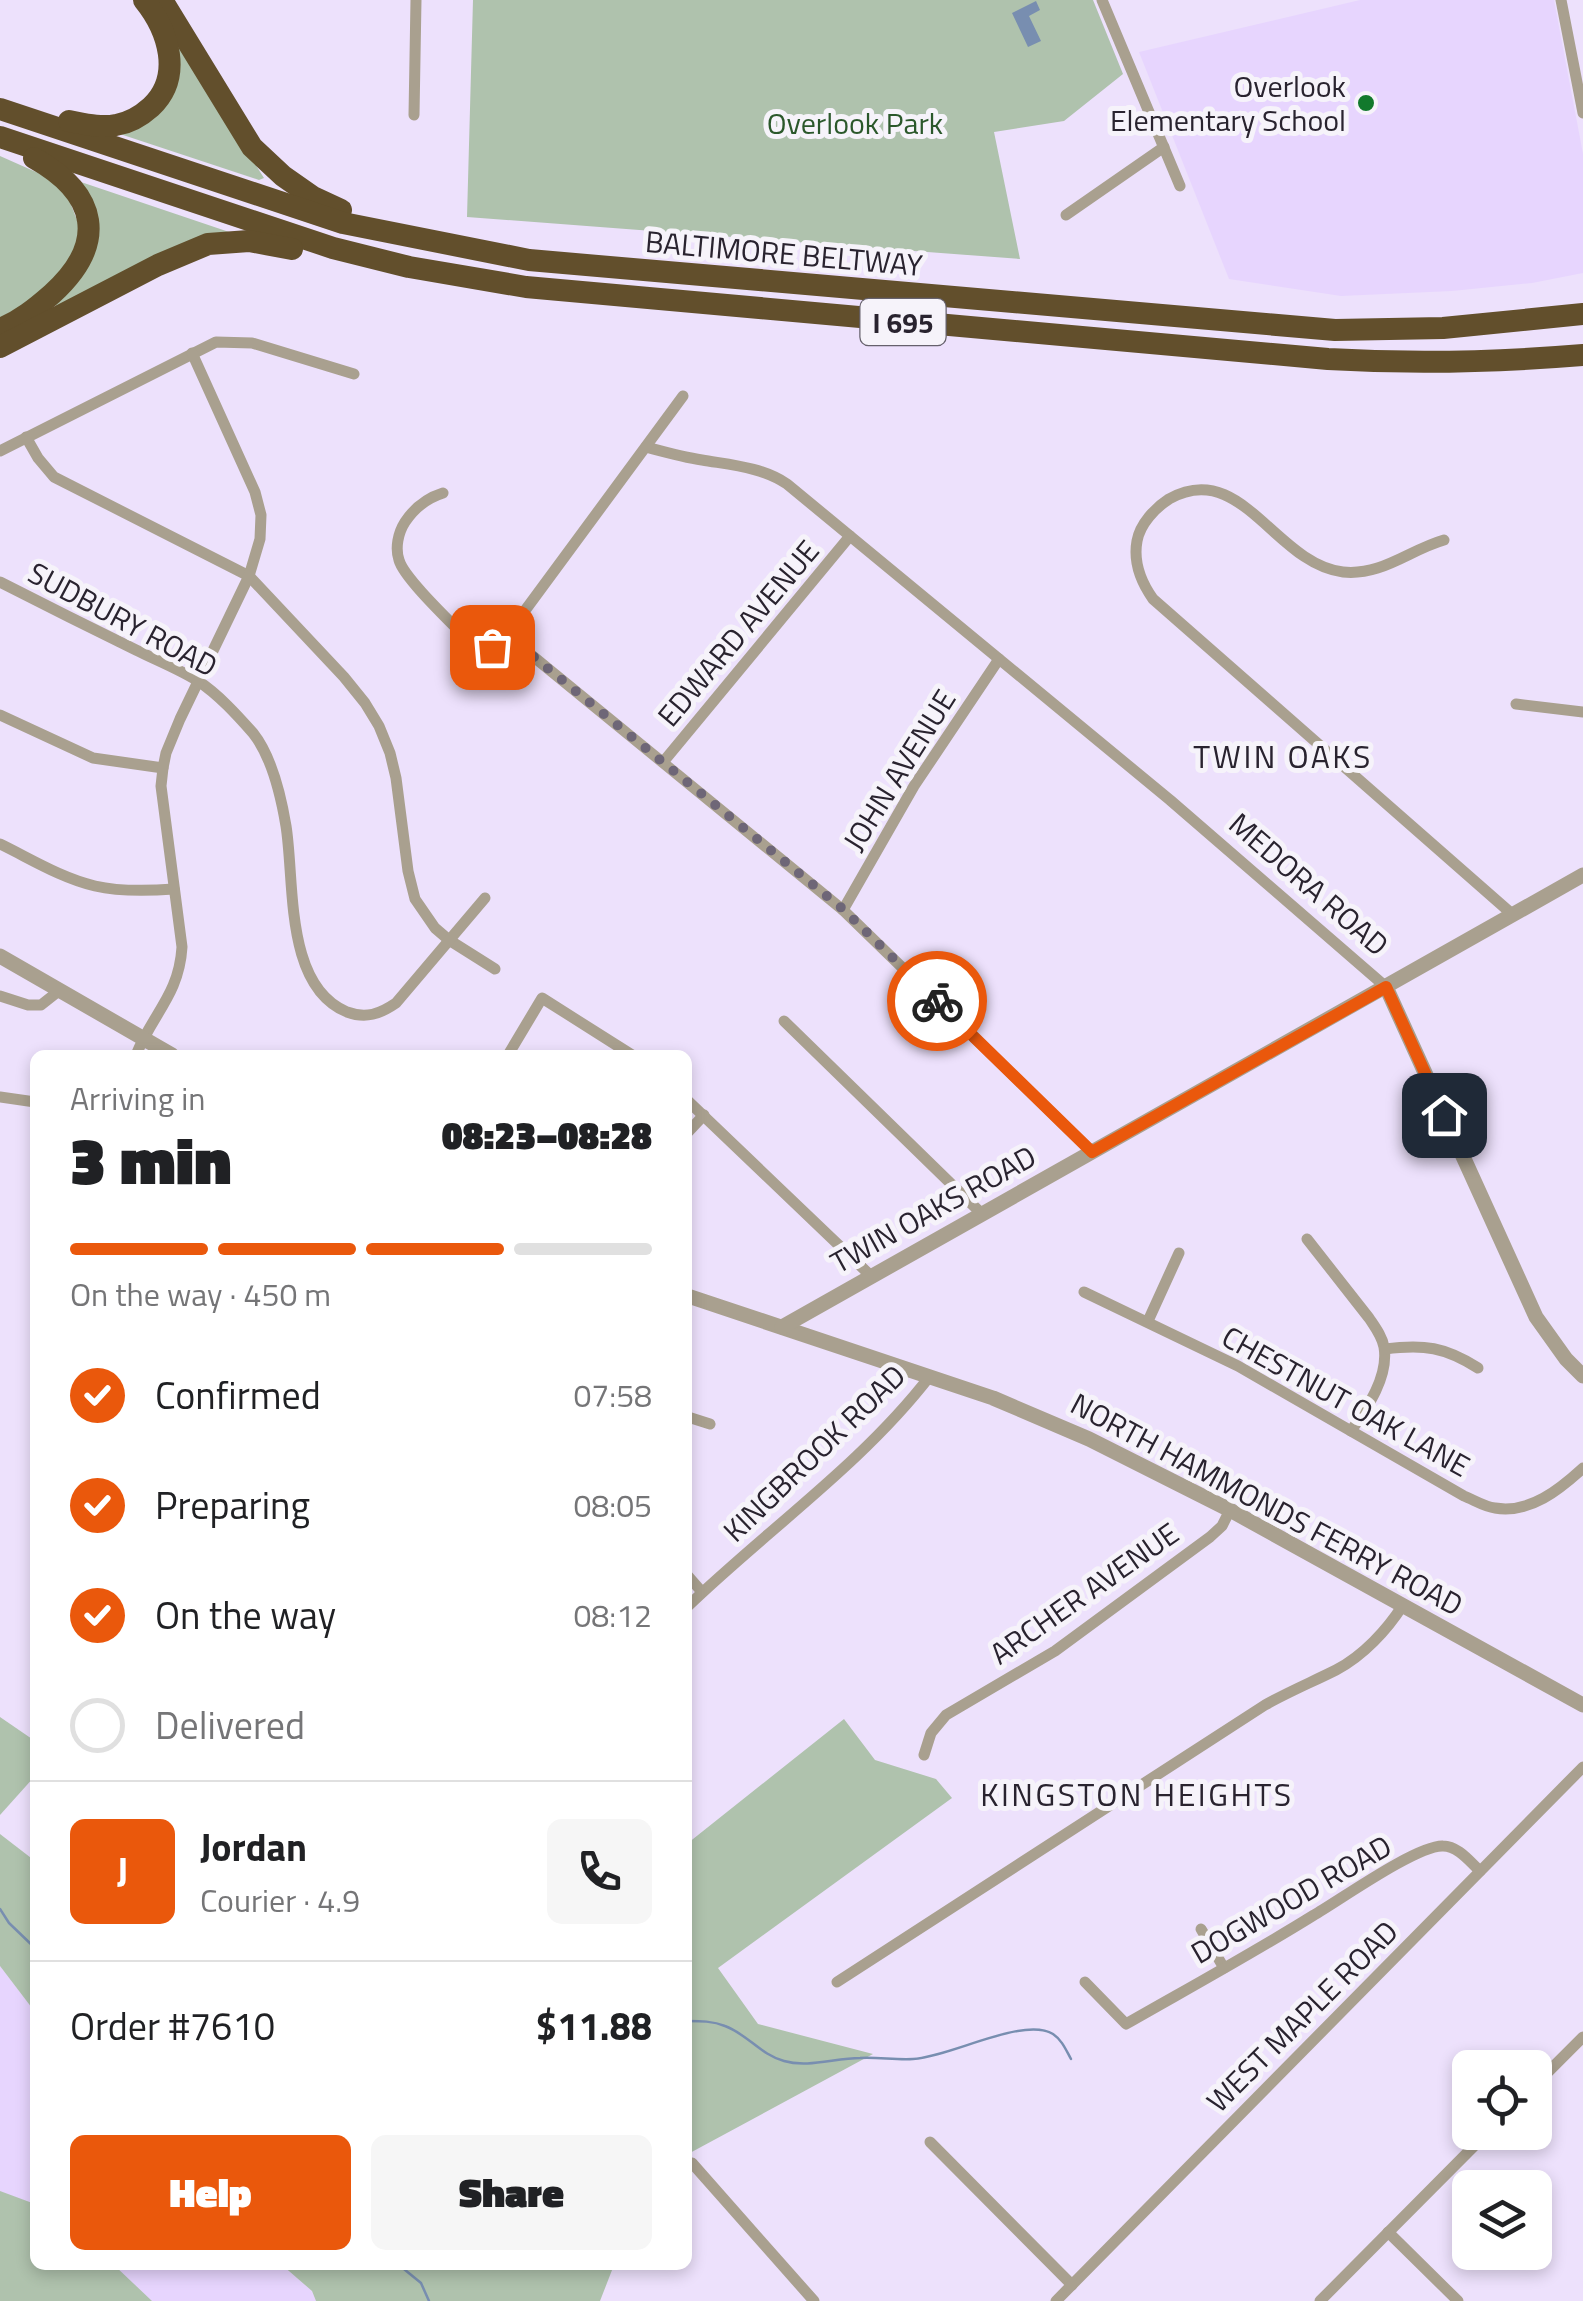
<!DOCTYPE html>
<html lang="en">
<head>
<meta charset="utf-8">
<style>
	body { margin:0; font-family:"Titillium Web",sans-serif; background:#f6f6f6; color:#202124; height:100vh; display:flex; flex-direction:column; font-size:38px; white-space:nowrap }
	* { box-sizing:border-box; margin:0 }
	p { font-size:32px; color:#757577 }
	.icon { flex:none; width:55px; height:55px; fill:none; stroke:currentColor; stroke-width:2; stroke-linecap:round; stroke-linejoin:round }
	.map { position:relative; flex:1; overflow:hidden }
	.drawer { position:absolute; left:30px; top:1050px; width:662px; height:1220px; display:flex; flex-direction:column; background:#fff; border-radius:15px; box-shadow:0 5px 15px #0003 }
	.drawer>* { flex:none }
	.buttons { position:absolute; left:1452px; top:2050px; display:grid; gap:20px }
	.buttons a { display:grid; place-items:center; width:100px; height:100px; border-radius:15px; background:#fff; box-shadow:0 5px 15px #0003; font-size:50px }
	.pin { position:absolute; display:grid; place-items:center; width:85px; height:85px; color:#fff; margin:-42px; border-radius:20px; box-shadow:0 5px 15px #0006 }
	.courier { position:absolute; display:grid; place-items:center; width:100px; height:100px; margin:-50px; border:8px solid #ea580c; border-radius:50%; background:#fff; color:#222; box-shadow:0 2px 12px #0007 }
	.summary em { font-style:normal; font-weight:800 }
	.summary div { display:flex; flex-direction:column-reverse }
	.summary { display:flex; align-items:center; justify-content:space-between; height:170px; padding:0 40px }
	h1 { font-size:65px; font-weight:800; line-height:75px }
	.bar { display:grid; grid-template-columns:repeat(4,1fr); gap:15px 10px; align-content:center; height:120px; padding:0 40px }
	.bar i { height:12px; border-radius:8px; background:#e0e0e0 }
	.bar .on { background:#ea580c }
	.bar p { grid-column:span 4 }
	.line { display:flex; align-items:center; gap:25px; padding:0 40px; border-top:2px solid #e0e0e0 }
	.line div { flex:1 }
	.round { display:grid; place-items:center; flex:none; width:105px; height:105px; border-radius:15px; background:#f6f6f6 }
	ol { padding:0 40px; list-style:none }
	li { display:flex; align-items:center; gap:30px; height:110px }
	li p { margin-inline-start:auto }
	li .icon { padding:10px; border-radius:50%; background:#ea580c; color:#fff; stroke-width:4 }
	li:last-child { color:#757577 }
	li i { width:55px; height:55px; border:5px solid #e0e0e0; border-radius:50% }
	.action { display:flex; gap:20px; margin-top:auto; padding:20px 40px }
	.action a { flex:1; height:115px; border-radius:15px; background:#ea580c; color:#fff; font-size:40px; font-weight:800; line-height:115px; text-align:center }
	.action a+a { background:#f6f6f6; color:#202124 }
	.map>svg:first-child { display:block }
</style>
</head>
<body>
<div class="map">
<svg width="1583" height="2301" viewBox="0 0 1583 2301">
	<rect width="100%" height="100%" fill="#ede1fc"/>
	<g fill="#e7d5fe">
		<polygon points="1360,0 1554,0 1583,154 1583,273 1532,283 1452,291 1341,296 1229,279 1139,52"/>
		<polygon points="0,1966 35,2012 35,2265 282,2265 312,2291 316,2301 0,2301"/>
	</g>
	<g fill="#afc2ad">
		<polygon points="473,0 1093,0 1123,74 1064,121 994,132 1020,259 467,217"/>
		<polygon points="173,34 264,178 259,180 114,132 156,113"/>
		<polygon points="0,156 63,184 82,233 60,278 0,323"/>
		<polygon points="78,181 238,235 59,309 52,302 86,263"/>
		<polygon points="0,1717 35,1741 35,1776 0,1815"/>
		<polygon points="844,1719 875,1760 936,1779 952,1798 718,1968 758,2024 873,2054 688,2154 688,1843"/>
		<polygon points="0,1834 35,1861 35,2012 0,1966"/>
		<polygon points="0,2191 35,2204 35,2265 114,2265 152,2301 0,2301"/>
		<polygon points="282,2265 614,2265 600,2301 316,2301 312,2291"/>
	</g>
	<polygon fill="#788eb0" points="1036,1 1040,10 1029,16 1041,41 1028,47 1012,13"/>
	<g fill="none" stroke-linecap="round" stroke-linejoin="round">
		<g stroke="#788eb0" stroke-width="2.5">
			<polyline points="0,1909 9,1923 35,1948"/>
			<path d="M688,2021c12,0 25,0 37,5 22,8 36,29 59,35 24,7 51,-3 76,-3 18,-1 35,2 53,1 37,-2 111,-43 140,-25 9,6 13,16 18,25"/>
			<polyline points="399,2265 421,2283 429,2301"/>
		</g>
		<g stroke="#a9a08f" stroke-width="11">
			<polyline points="1102,0 1180,186"/>
			<polyline points="1561,0 1583,113"/>
			<polyline points="414,115 416,0"/>
			<polyline points="1066,215 1164,147"/>
			<polyline points="26,437 38,458 54,477 249,576 344,677 365,703 379,726 390,753 396,778 408,871 415,899 435,928 449,940 495,969"/>
			<path d="M646,447c19,5 37,10 56,13 29,5 60,7 85,24l383,316 216,187"/>
			<polyline points="0,451 216,342 252,343 354,374"/>
			<path d="M443,493c-16,5 -28,14 -38,29 -7,11 -10,26 -6,38 5,19 58,68 74,85 14,8 23,-1 34,-10l176,-239"/>
			<path d="M1444,540c-35,10 -62,36 -101,32 -68,-8 -102,-114 -174,-73 -14,9 -29,25 -32,42 -4,22 4,41 16,58l359,315"/>
			<path d="M0,582c45,23 91,46 136,68 20,10 43,19 62,31 20,13 39,34 55,52 19,24 28,63 33,93 9,56 -2,160 61,186 19,7 33,2 49,-9l89,-105"/>
			<polyline points="507,635 843,910 1092,1152"/>
			<polyline points="1516,704 1583,712"/>
			<polyline points="0,715 93,758 163,768"/>
			<polyline points="664,761 850,536"/>
			<path d="M0,844c31,15 61,34 95,42 26,6 53,5 79,3"/>
			<polyline points="843,910 914,786 999,659"/>
			<polyline points="0,996 28,1005 41,1005 60,990"/>
			<polyline points="784,1021 981,1213"/>
			<path d="M136,1055c17,-42 43,-60 46,-108l-21,-161 2,-18 3,-15 14,-34 69,-143 11,-37 1,-24 -6,-23 -63,-139"/>
			<polyline points="508,1055 542,998 632,1055"/>
			<polyline points="0,1097 35,1102"/>
			<polyline points="688,1101 870,1275"/>
			<polyline points="688,1132 704,1115"/>
			<path d="M1307,1239l62,79c6,9 13,18 15,29 5,30 -17,61 -33,84"/>
			<path d="M1084,1292l154,74 226,130c10,4 21,11 31,12 35,6 65,-19 88,-40"/>
			<polyline points="1148,1321 1179,1253"/>
			<path d="M1385,1349c39,-5 60,-2 93,19"/>
			<polyline points="688,1417 710,1424"/>
			<polyline points="688,1576 702,1592"/>
			<path d="M688,1606c80,-77 174,-142 242,-230"/>
			<polyline points="924,1755 931,1733 946,1715 1055,1651 1210,1537 1222,1526 1230,1510"/>
			<polyline points="1201,1929 1224,1968"/>
			<path d="M837,1982l428,-277c23,-13 47,-23 71,-35 27,-14 51,-40 67,-65"/>
			<path d="M1085,1982l41,42c63,-36 127,-71 188,-109 26,-15 103,-70 129,-69 15,0 27,16 37,25"/>
			<polyline points="1535,2085 1583,2037"/>
			<polyline points="930,2142 1072,2285"/>
			<polyline points="692,2163 814,2301"/>
			<polyline points="1388,2232 1458,2301"/>
			<polyline points="1056,2301 1583,1767"/>
			<polyline points="1320,2301 1488,2132"/>
		</g>
		<g stroke="#a9a08f" stroke-width="15">
			<polyline points="0,956 172,1055"/>
			<polyline points="1386,987 1536,1317 1566,1359 1583,1376"/>
			<polyline points="688,1296 993,1398 1089,1439 1230,1510 1583,1705"/>
			<polyline points="782,1327 1583,875"/>
		</g>
		<g stroke="#624f2c" stroke-width="22">
			<polyline points="162,0 252,147 283,176 313,197 341,210"/>
			<polyline points="0,109 343,223 529,260 1335,330 1443,328 1583,314"/>
			<path d="M69,121c16,3 32,7 47,4 13,-2 25,-9 35,-18 32,-30 18,-76 -7,-107"/>
			<path d="M0,137l333,111 76,19 117,20 802,72c86,5 170,3 255,-4"/>
			<path d="M0,329c20,-8 36,-21 52,-35 56,-51 46,-100 -18,-136"/>
			<polyline points="0,347 158,265 208,244 249,241 292,249"/>
		</g>
	</g>
	<g fill="none" stroke-linecap="round" stroke-linejoin="round">
		<polyline stroke="#6e6677" stroke-width="10" stroke-dasharray="0 18" points="492,647 507,635 844,910 937,1001"/>
		<polyline stroke="#ea580c" stroke-width="12" points="937,1001 1092,1152 1386,987 1444,1115"/>
	</g>
	<circle fill="#12792c" stroke="#f6f3fa" stroke-width="4" cx="1366" cy="103" r="10"/>
	<g text-anchor="middle" dominant-baseline="central" stroke-width="10" stroke-linejoin="round" paint-order="stroke">
		<rect fill="#f6f3fa" stroke="#66616c" stroke-width="2.5" x="860.5" y="299" width="85" height="46" rx="8"/>
		<g font-size="28" font-weight="bold" fill="#29232f">
			<text x="903" y="322">I 695</text>
		</g>
		<g font-size="30" fill="#29232f" stroke="#f6f3fa" text-anchor="end">
			<text x="1346" y="86">Overlook<tspan x="1346" dy="34">Elementary School</tspan></text>
		</g>
		<g font-size="30" fill="#2b582b" stroke="#f6f3fa">
			<text x="855" y="123">Overlook Park</text>
		</g>
		<g font-size="30" fill="#29232f" stroke="#f6f3fa">
			<text transform="translate(784 253) rotate(5)">BALTIMORE BELTWAY</text>
			<text transform="translate(123 619) rotate(28)">SUDBURY ROAD</text>
			<text transform="translate(738 633) rotate(-50)">EDWARD AVENUE</text>
			<text transform="translate(899 770) rotate(-58)">JOHN AVENUE</text>
			<text transform="translate(1309 884) rotate(41)">MEDORA ROAD</text>
			<text transform="translate(933 1209) rotate(-29)">TWIN OAKS ROAD</text>
			<text transform="translate(1346 1401) rotate(29)">CHESTNUT OAK LANE</text>
			<text transform="translate(814 1453) rotate(-44)">KINGBROOK ROAD</text>
			<text transform="translate(1267 1504) rotate(28)">NORTH HAMMONDS FERRY ROAD</text>
			<text transform="translate(1084 1593) rotate(-35)">ARCHER AVENUE</text>
			<text transform="translate(1291 1899) rotate(-30)">DOGWOOD ROAD</text>
			<text transform="translate(1302 2016) rotate(-45)">WEST MAPLE ROAD</text>
		</g>
		<g font-size="32" letter-spacing="2.5" fill="#29232f" stroke="#f6f3fa">
			<text x="1283" y="756">TWIN OAKS</text>
			<text x="1137" y="1794">KINGSTON HEIGHTS</text>
		</g>
	</g>
</svg>
<div class="buttons">
<a><svg class="icon" aria-label="locate" viewBox="0 0 24 24"><circle cx="12" cy="12" r="6"/><path d="M12 2v4M12 18v4M2 12h4M18 12h4"/></svg></a>
<a><svg class="icon" aria-label="layers" viewBox="0 0 24 24"><path d="M12 4l9 5-9 5-9-5zM3 14l9 5 9-5"/></svg></a>
</div>
<div class="pin" style="left:492px;top:647px;background:#ea580c"><svg class="icon" aria-label="bag" viewBox="0 0 24 24"><path d="M5 8h14l-1 12H6zM9 8a3 3 0 0 1 6 0"/></svg></div>
<div class="pin" style="left:1444px;top:1115px;background:#1f2937"><svg class="icon" aria-label="home" viewBox="0 0 24 24"><path d="M3 11l9-7 9 7M6 9v11h12V9"/></svg></div>
<div class="courier" style="left:937px;top:1001px"><svg class="icon" aria-label="bike" viewBox="0 0 24 24"><circle cx="6" cy="16" r="4"/><circle cx="18" cy="16" r="4"/><path d="M6 16l4-8h5l3 8M10 8l3 8H6M13 5h3"/></svg></div>
<section class="drawer">
<div class="summary"><div><h1>3 min</h1><p>Arriving in</p></div><em>08:23–08:28</em></div>
<div class="bar"><i class="on"></i><i class="on"></i><i class="on"></i><i></i><p>On the way · 450 m</p></div>
<ol>
<li><svg class="icon" aria-label="check" viewBox="0 0 24 24"><path d="M5 12l5 5 9-10"/></svg>Confirmed<p>07:58</p></li>
<li><svg class="icon" aria-label="check" viewBox="0 0 24 24"><path d="M5 12l5 5 9-10"/></svg>Preparing<p>08:05</p></li>
<li><svg class="icon" aria-label="check" viewBox="0 0 24 24"><path d="M5 12l5 5 9-10"/></svg>On the way<p>08:12</p></li>
<li><i></i>Delivered</li>
</ol>
<div class="line" style="height:180px"><b class="round" style="background:#ea580c;color:#fff">J</b><div><b>Jordan</b><p>Courier · 4.9</p></div><a class="round"><svg class="icon" aria-label="phone" viewBox="0 0 24 24"><path d="M5 4h4l2 5-3 2q2 4 5 5l2-3 5 2v4C11 20 4 13 5 4z"/></svg></a></div>
<div class="line" style="height:130px"><div>Order #7610</div><b>$11.88</b></div>
<div class="action"><a>Help</a><a>Share</a></div>
</section>
</div>
</body>
</html>
